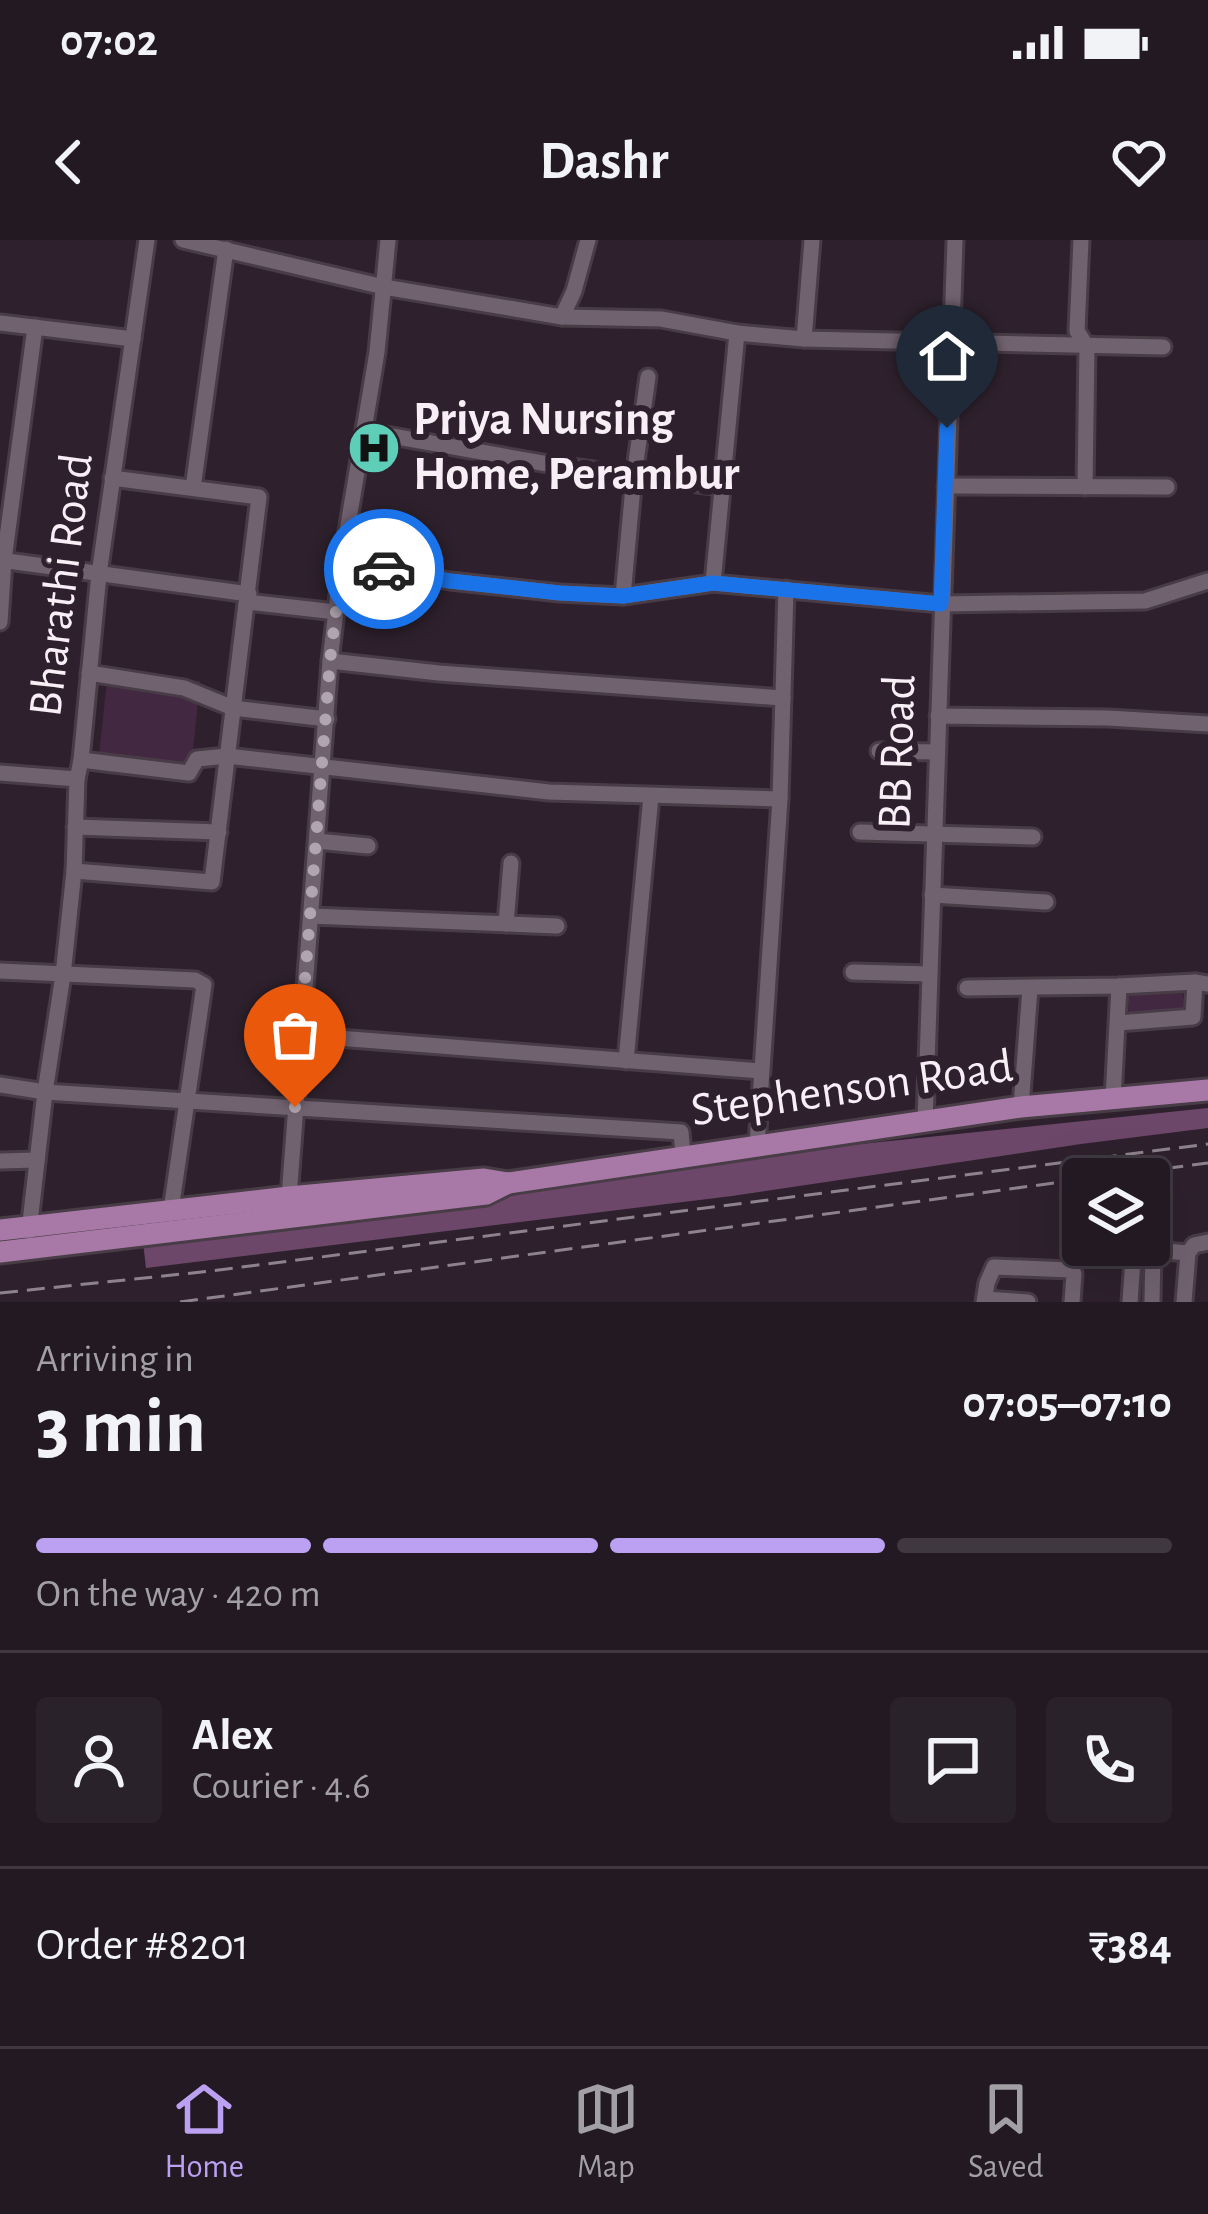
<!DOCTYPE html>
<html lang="en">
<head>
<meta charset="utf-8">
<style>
	body { margin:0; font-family:"Alegreya Sans",sans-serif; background:#2a222a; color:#f1f3f6; height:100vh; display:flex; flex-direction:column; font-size:45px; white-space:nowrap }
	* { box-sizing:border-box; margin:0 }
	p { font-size:39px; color:#a2a0a5 }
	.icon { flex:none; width:66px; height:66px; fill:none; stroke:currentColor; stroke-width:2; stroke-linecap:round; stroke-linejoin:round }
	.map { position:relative; height:1062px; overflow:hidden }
	.drawer { display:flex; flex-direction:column; background:#221922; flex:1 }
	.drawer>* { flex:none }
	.buttons { position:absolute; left:1062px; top:918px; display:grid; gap:24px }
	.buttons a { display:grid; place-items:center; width:108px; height:108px; border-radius:12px; background:#221922; box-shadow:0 12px 48px #0002,0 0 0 3px #3f3840; font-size:60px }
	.pin { position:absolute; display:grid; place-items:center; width:102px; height:102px; color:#fff; margin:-123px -51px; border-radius:50% 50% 50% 0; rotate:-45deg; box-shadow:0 0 12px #0007 }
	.pin .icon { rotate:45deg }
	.courier { position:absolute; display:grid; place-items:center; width:120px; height:120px; margin:-60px; border:9px solid #1a73e8; border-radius:50%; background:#fff; color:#222; box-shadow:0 3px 15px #0007 }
	.headline em { font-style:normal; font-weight:700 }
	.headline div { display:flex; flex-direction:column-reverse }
	.headline { display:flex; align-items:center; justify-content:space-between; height:204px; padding:0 36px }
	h1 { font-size:78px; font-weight:700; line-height:90px }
	.bar { display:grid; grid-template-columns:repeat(4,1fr); gap:18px 12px; align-content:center; height:144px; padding:0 36px }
	.bar i { height:15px; border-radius:9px; background:#3f3840 }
	.bar .on { background:#bca0f2 }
	.bar p { grid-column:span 4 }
	.line { display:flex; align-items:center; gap:30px; padding:0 36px; border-top:3px solid #3f3840 }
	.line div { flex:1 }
	.round { display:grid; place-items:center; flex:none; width:126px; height:126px; border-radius:12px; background:#2a222a }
	.status { display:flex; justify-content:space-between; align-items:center; height:84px; padding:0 60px; background:#221922; direction:ltr }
	.status svg { height:33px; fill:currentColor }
	header { display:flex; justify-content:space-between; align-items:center; height:156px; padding:0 36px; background:#221922; font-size:54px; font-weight:700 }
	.dock { display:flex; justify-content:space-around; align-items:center; height:168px; border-top:3px solid #3f3840; background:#221922; font-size:33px; color:#a2a0a5 }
	.dock a { display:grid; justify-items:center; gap:6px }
	.dock .on { color:#bca0f2 }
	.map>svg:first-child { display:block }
</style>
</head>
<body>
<div class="status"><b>07:02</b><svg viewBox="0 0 49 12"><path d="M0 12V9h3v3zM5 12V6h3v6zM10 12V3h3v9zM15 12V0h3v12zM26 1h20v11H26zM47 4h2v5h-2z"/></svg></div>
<header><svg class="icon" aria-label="back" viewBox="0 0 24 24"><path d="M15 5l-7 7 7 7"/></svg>Dashr<svg class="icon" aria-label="heart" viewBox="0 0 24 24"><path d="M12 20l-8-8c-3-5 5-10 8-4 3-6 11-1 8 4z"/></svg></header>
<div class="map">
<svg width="1208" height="1062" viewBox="0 0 1208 1062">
	<rect width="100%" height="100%" fill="#2e212d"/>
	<g fill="#432841">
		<polygon points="108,431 200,441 191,531 98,525"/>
		<polygon points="1182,745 1184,770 1129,773 1127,748"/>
	</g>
	<polygon fill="#6c476a" points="1208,868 1208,888 1081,904 732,956 146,1028 143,1002 822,908"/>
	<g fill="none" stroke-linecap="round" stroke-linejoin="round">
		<g stroke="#483c46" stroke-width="21">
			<g id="minor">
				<polyline points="183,0 384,47 562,77 661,79 737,93 804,99 1163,107"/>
				<polyline points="1081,0 1077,91 1087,107 1085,247"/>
				<polyline points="562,77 574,51 588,0"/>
				<polyline points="0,83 133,99"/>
				<polyline points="804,99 812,0"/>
				<polyline points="364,191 548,224 721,247"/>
				<polyline points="946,246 1167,247"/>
				<polyline points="193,248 226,9"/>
				<polyline points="0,320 249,354"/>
				<polyline points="342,321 450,341 560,353 623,356 713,343 941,364 1145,361 1208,341"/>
				<polyline points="713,343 737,93"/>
				<polyline points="623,356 634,236 648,137"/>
				<polyline points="247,362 336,372"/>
				<polyline points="0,382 4,320 35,87"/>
				<polyline points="330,421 439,433 783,458"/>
				<polyline points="89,433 184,448 233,468 327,479"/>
				<polyline points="938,476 1108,478 1208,484"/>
				<polyline points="879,511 937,512"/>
				<polyline points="81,520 189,533 197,519 227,516 549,552 780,559"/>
				<polyline points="0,533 77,539"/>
				<polyline points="75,587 219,592"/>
				<polyline points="860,592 1033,597"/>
				<polyline points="317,601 368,606"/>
				<polyline points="74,631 212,642 259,257 112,238"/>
				<polyline points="932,655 1046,662"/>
				<polyline points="311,676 557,686"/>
				<polyline points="506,684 511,623"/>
				<polyline points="0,731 195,740 204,745 171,970"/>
				<polyline points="853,732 929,734"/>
				<polyline points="967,748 1119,746 1195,742 1208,744"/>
				<polyline points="1118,783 1193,777 1195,742"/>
				<polyline points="300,795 761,831"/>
				<polyline points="626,821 651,556"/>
				<polyline points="0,845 45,852 681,892 683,915"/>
				<polyline points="1113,859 1119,746"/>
				<polyline points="1021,867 1030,748"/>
				<polyline points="925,882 955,0"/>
				<polyline points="757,905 780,559 786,349"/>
				<polyline points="0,921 37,920"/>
				<polyline points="289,957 330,421 342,321 377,112 388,0"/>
				<polyline points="29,991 45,852 63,735 74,631 77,539 81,520 99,334 147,0"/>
				<polyline points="985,1059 1028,1062"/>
				<polyline points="984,1062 987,1043 994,1027 1070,1030 1074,1034 1072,1062"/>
				<polyline points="1130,1062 1134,1005"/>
				<polyline points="1152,1062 1153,1010 1188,1013"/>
				<polyline points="1184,1062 1188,1013 1194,1005 1208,1002"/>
			</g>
		</g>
		<g stroke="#483c46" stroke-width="27">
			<g id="major">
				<polyline points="0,990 289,957 484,939 508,943 1021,867 1208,850"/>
				<polyline points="0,1012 486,954 508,943"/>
			</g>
		</g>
		<use href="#minor" stroke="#716270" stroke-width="15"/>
		<use href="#major" stroke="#a879a6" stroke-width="21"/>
		<g stroke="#8e838d" stroke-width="3" stroke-dasharray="18 9" stroke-linecap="butt">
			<polyline points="1085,939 1208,923"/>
			<polyline points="0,1053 211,1031 1208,904"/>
			<polyline points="180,1062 1083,939"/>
		</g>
	</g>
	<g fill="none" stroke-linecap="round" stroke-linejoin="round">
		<polyline stroke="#b1a6b0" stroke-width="12" stroke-dasharray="0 21.6" points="295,867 330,421 342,321 384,329"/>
		<polyline stroke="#1a73e8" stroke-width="15" points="384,329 450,341 560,353 623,356 713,343 941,364 947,188"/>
	</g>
	<defs>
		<g id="hospital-disc" transform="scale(2.7)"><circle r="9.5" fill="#5eceb8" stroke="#2e212d"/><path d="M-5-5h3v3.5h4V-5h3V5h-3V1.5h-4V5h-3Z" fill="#111"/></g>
	</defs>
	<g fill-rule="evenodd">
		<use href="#hospital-disc" x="374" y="208"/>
	</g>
	<g text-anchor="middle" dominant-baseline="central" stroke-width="12" stroke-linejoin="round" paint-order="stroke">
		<g font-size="48" font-weight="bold" fill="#f7eef6" stroke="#2e212d" text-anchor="start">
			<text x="413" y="180">Priya Nursing<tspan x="413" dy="55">Home, Perambur</tspan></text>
		</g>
		<g font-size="48" fill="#f7eef6" stroke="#2e212d">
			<text transform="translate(62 345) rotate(-83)">Bharathi Road</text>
			<text transform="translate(898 512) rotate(-88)">BB Road</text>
			<text transform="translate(852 849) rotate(-8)">Stephenson Road</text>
		</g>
	</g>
</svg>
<div class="buttons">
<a><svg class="icon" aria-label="layers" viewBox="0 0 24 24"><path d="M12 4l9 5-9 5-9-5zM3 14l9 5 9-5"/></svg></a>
</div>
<div class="pin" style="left:295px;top:867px;background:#ea580c"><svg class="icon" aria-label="bag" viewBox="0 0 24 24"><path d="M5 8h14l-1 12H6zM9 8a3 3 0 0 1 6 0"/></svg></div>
<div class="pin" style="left:947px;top:188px;background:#1f2937"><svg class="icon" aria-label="home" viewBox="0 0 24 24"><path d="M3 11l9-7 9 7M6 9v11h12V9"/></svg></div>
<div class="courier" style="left:384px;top:329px"><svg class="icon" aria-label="car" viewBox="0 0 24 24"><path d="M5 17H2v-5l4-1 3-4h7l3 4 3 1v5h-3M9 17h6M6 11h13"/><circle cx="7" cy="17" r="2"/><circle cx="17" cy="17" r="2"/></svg></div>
</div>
<section class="drawer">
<div class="headline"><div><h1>3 min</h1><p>Arriving in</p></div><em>07:05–07:10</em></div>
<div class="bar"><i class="on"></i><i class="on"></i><i class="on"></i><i></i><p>On the way · 420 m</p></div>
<div class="line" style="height:216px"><a class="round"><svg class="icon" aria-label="person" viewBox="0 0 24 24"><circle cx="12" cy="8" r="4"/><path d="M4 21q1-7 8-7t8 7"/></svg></a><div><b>Alex</b><p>Courier · 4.6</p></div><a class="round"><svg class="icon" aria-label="chat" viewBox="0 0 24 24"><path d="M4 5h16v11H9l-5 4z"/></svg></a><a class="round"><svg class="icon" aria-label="phone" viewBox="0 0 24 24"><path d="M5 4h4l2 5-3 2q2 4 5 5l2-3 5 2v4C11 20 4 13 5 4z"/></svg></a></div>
<div class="line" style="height:156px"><div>Order #8201</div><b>₹384</b></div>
</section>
<nav class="dock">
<a class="on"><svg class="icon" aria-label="home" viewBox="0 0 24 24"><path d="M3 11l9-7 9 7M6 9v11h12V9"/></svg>Home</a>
<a><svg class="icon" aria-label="map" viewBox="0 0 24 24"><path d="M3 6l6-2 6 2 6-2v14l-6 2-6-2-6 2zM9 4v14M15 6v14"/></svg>Map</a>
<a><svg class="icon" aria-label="saved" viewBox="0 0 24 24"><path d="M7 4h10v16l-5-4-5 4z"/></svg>Saved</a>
</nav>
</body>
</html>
